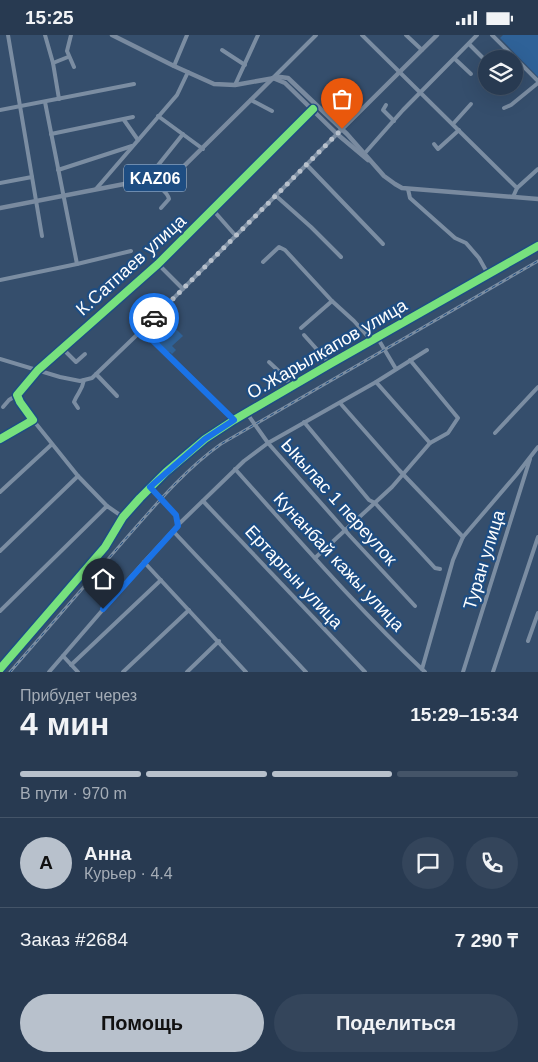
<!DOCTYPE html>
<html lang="ru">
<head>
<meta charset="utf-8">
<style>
	body { margin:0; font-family:Arial,sans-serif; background:#34455b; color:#f1f3f6; height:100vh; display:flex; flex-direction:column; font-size:19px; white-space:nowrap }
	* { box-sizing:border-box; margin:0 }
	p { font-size:16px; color:#a5adb7 }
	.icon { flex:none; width:28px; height:28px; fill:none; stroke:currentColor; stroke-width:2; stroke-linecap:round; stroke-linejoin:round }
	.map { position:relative; height:637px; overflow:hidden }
	.sheet { display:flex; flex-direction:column; background:#283a51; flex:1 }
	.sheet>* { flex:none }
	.buttons { position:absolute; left:478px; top:15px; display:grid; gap:10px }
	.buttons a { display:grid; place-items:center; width:45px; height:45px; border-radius:50%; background:#283a51; box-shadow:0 5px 20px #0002,0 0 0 1px #445468; font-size:25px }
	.pin { position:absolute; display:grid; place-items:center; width:42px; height:42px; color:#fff; margin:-51px -21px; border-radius:50% 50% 50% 0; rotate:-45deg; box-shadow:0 0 5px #0007 }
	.pin .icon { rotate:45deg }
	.courier { position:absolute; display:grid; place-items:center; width:50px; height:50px; margin:-25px; border:4px solid #1a73e8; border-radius:50%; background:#fff; color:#222; box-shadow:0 1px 6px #0007 }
	.headline em { font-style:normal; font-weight:700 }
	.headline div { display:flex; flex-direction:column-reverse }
	.headline { display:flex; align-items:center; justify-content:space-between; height:85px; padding:0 20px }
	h1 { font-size:32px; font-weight:700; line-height:38px }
	.bar { display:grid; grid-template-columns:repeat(4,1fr); gap:8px 5px; align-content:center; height:60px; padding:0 20px }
	.bar i { height:6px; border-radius:4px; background:#445468 }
	.bar .current { background:#b8c1cc }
	.bar p { grid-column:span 4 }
	.line { display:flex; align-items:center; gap:12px; padding:0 20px; border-top:1px solid #445468 }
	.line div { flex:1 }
	.round { display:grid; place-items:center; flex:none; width:52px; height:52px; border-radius:26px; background:#34455b }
	.button { display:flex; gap:10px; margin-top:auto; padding:10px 20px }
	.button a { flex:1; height:58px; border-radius:30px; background:#b8c1cc; color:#111; font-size:20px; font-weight:700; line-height:58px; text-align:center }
	.button a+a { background:#34455b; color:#f1f3f6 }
	.status { display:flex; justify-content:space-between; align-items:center; height:35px; padding:0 25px; background:#283a51; direction:ltr }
	.status svg { height:14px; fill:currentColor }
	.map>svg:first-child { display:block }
</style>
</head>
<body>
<div class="status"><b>15:25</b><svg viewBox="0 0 49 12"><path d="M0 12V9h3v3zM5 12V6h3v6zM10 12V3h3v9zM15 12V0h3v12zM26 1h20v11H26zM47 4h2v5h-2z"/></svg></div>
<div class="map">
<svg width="538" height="637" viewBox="0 0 538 637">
	<rect width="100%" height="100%" fill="#354e6c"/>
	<g fill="#2f6298">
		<polygon points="503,0 538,0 538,42 500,3"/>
		<polygon points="162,280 183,301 172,311 176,315 172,319 170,317 168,318 156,306 165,296 156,286"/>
	</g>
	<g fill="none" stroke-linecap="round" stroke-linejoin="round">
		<g stroke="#7b8da2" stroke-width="4">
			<polyline points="8,0 42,201"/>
			<polyline points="45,0 53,28 59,64"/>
			<polyline points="71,0 67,16 74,32"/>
			<polyline points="362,0 517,153 513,162"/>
			<polyline points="406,0 422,15"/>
			<polyline points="492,0 538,46"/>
			<polyline points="469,9 486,26"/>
			<polyline points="222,15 245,30"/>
			<polyline points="455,24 471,39"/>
			<polyline points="53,28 68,22"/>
			<polyline points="174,31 187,0"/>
			<polyline points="273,43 316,0"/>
			<polyline points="235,50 258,0"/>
			<polyline points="251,65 272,76"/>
			<polyline points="45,67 77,229"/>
			<polyline points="386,70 383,75 394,86"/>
			<polyline points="504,73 511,70 538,48"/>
			<polyline points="0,75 134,49"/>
			<polyline points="158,81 203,114"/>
			<polyline points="124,85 138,105"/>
			<polyline points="453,89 471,69"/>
			<polyline points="51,99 133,82"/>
			<polyline points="434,109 438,114 459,95"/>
			<polyline points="365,118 403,75 477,0"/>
			<polyline points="306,129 383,209"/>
			<polyline points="58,135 132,111"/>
			<polyline points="156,142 154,139 155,134 183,99"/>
			<path d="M153,143c2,10 14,11 16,21l-8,9"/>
			<polyline points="0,148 32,142"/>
			<polyline points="517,153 538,134"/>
			<polyline points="96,154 177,60 188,37"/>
			<polyline points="408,154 410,163 455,203 466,208 479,223 488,239"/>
			<polyline points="275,160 311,192 341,222"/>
			<polyline points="213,175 235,200"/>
			<polyline points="263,227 279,212 285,215 332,266 354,286 371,305"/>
			<polyline points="158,229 183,254"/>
			<polyline points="0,245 77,229 131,216"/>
			<polyline points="301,293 332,266"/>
			<polyline points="142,295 234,385"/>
			<polyline points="304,300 330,329"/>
			<polyline points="377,302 396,334"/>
			<polyline points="62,313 76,327 85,319"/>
			<polyline points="0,324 60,342 80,346 92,343 142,295 337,99"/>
			<polyline points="269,327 285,342 291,351"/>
			<polyline points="96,339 117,361"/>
			<polyline points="376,347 430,408"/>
			<polyline points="340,368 399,435 463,502"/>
			<polyline points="3,372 9,365 17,360"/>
			<path d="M78,373l-4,-6c4,-10 8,-11 10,-22"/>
			<polyline points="246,377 268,408 350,501 415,571"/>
			<polyline points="33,385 78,441 107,471"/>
			<polyline points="304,387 369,465 375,468 435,533 440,534"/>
			<polyline points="495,398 538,352"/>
			<polyline points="0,404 33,385 20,367 17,360 38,335 158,229 313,74"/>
			<path d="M235,434c62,69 123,140 190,203"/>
			<polyline points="150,452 176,480 178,491"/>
			<polyline points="0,457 51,410"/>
			<polyline points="203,466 365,637"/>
			<polyline points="173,496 306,637"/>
			<polyline points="0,516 78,441"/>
			<polyline points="315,523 392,452 430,408 448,398 458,383 410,325"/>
			<polyline points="144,527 246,637"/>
			<polyline points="0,576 107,471 123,482"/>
			<polyline points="528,606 538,578"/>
			<polyline points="63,621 78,637"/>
			<polyline points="71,630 161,545"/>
			<polyline points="0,634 105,512 123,482 140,463 166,437 205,404 234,385 330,329 538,211"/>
			<polyline points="422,634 453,525 463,502 517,439 538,412"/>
			<polyline points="49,637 144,527 181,487 244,426 268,408 376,347 427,315"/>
			<polyline points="123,637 189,575"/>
			<polyline points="187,637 219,606"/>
			<polyline points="463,637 530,424"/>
			<polyline points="493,637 538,502"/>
		</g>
		<g stroke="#798a9f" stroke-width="4.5">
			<polyline points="112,0 174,31 214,49 235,50 280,42 288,43 347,99 384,141 395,149 402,153 538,164"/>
			<polyline points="273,43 285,48 337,99 368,125"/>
			<polyline points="337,99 437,0"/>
			<polyline points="0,173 176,139 272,44"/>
		</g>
		<g stroke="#7c8ea2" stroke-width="3">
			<path id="rail" d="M10,637c37,-43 75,-86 112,-129 31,-35 61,-72 99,-99l317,-183"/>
		</g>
		<use href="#rail" stroke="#1e4d82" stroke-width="1" stroke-dasharray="4" stroke-linecap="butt"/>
		<g stroke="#1e4d82" stroke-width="11">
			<g id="cycleway">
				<polyline points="0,404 33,385 20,367 17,360 38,335 158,229 313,74"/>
				<polyline points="0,634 105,512 123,482 140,463 166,437 205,404 234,385 330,329 538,211"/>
			</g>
		</g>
		<use href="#cycleway" stroke="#77e17e" stroke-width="8"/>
	</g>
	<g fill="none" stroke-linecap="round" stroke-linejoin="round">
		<polyline stroke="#b8c1cc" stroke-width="5" stroke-dasharray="0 9" points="154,283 342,94"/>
		<polyline stroke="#1a73e8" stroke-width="6" points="103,574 178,491 176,480 150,452 205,404 234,385 142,295 154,283"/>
	</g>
	<g text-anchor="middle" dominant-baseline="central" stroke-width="4.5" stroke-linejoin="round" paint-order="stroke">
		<rect fill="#1e4d82" stroke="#bccada" stroke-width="1" x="124" y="129.5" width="62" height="27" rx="4"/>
		<g font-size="16" font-weight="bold" fill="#fff">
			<text x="155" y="143">KАZ06</text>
		</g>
		<g font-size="18" fill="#fff" stroke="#1e4d82">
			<text transform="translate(131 230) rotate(-42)">К.Сатпаев улица</text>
			<text transform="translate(327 314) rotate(-30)">О.Жарылкапов улица</text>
			<text transform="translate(339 467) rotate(48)">Ыкылас 1 переулок</text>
			<text transform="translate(484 525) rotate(-73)">Туран улица</text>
			<text transform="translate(339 527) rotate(47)">Кунанбай кажы улица</text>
			<text transform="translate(294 542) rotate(47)">Ертаргын улица</text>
		</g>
	</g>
</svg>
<div class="buttons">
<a><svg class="icon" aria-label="layers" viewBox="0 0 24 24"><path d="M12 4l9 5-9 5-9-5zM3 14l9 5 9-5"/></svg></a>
</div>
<div class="pin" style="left:342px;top:94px;background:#ea580c"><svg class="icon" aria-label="bag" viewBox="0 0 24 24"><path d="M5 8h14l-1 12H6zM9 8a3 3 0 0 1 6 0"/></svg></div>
<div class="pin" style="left:103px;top:574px;background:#1f2937"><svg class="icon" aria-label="home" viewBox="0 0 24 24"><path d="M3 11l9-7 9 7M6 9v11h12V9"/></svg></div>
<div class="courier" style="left:154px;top:283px"><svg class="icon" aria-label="car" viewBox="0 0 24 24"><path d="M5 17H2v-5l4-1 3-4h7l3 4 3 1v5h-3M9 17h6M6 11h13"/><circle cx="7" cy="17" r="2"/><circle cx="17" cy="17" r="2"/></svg></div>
</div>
<section class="sheet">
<div class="headline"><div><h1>4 мин</h1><p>Прибудет через</p></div><em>15:29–15:34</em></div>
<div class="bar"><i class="current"></i><i class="current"></i><i class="current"></i><i></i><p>В пути · 970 m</p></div>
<div class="line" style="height:90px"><b class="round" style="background:#b8c1cc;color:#111">А</b><div><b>Анна</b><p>Курьер · 4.4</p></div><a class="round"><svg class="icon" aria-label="chat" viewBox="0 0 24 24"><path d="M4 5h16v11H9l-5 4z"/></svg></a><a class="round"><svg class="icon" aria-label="phone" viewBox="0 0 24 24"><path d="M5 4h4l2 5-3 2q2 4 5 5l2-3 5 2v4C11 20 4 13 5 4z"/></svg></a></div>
<div class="line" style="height:65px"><div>Заказ #2684</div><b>7 290 ₸</b></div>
<div class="button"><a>Помощь</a><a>Поделиться</a></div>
</section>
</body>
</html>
